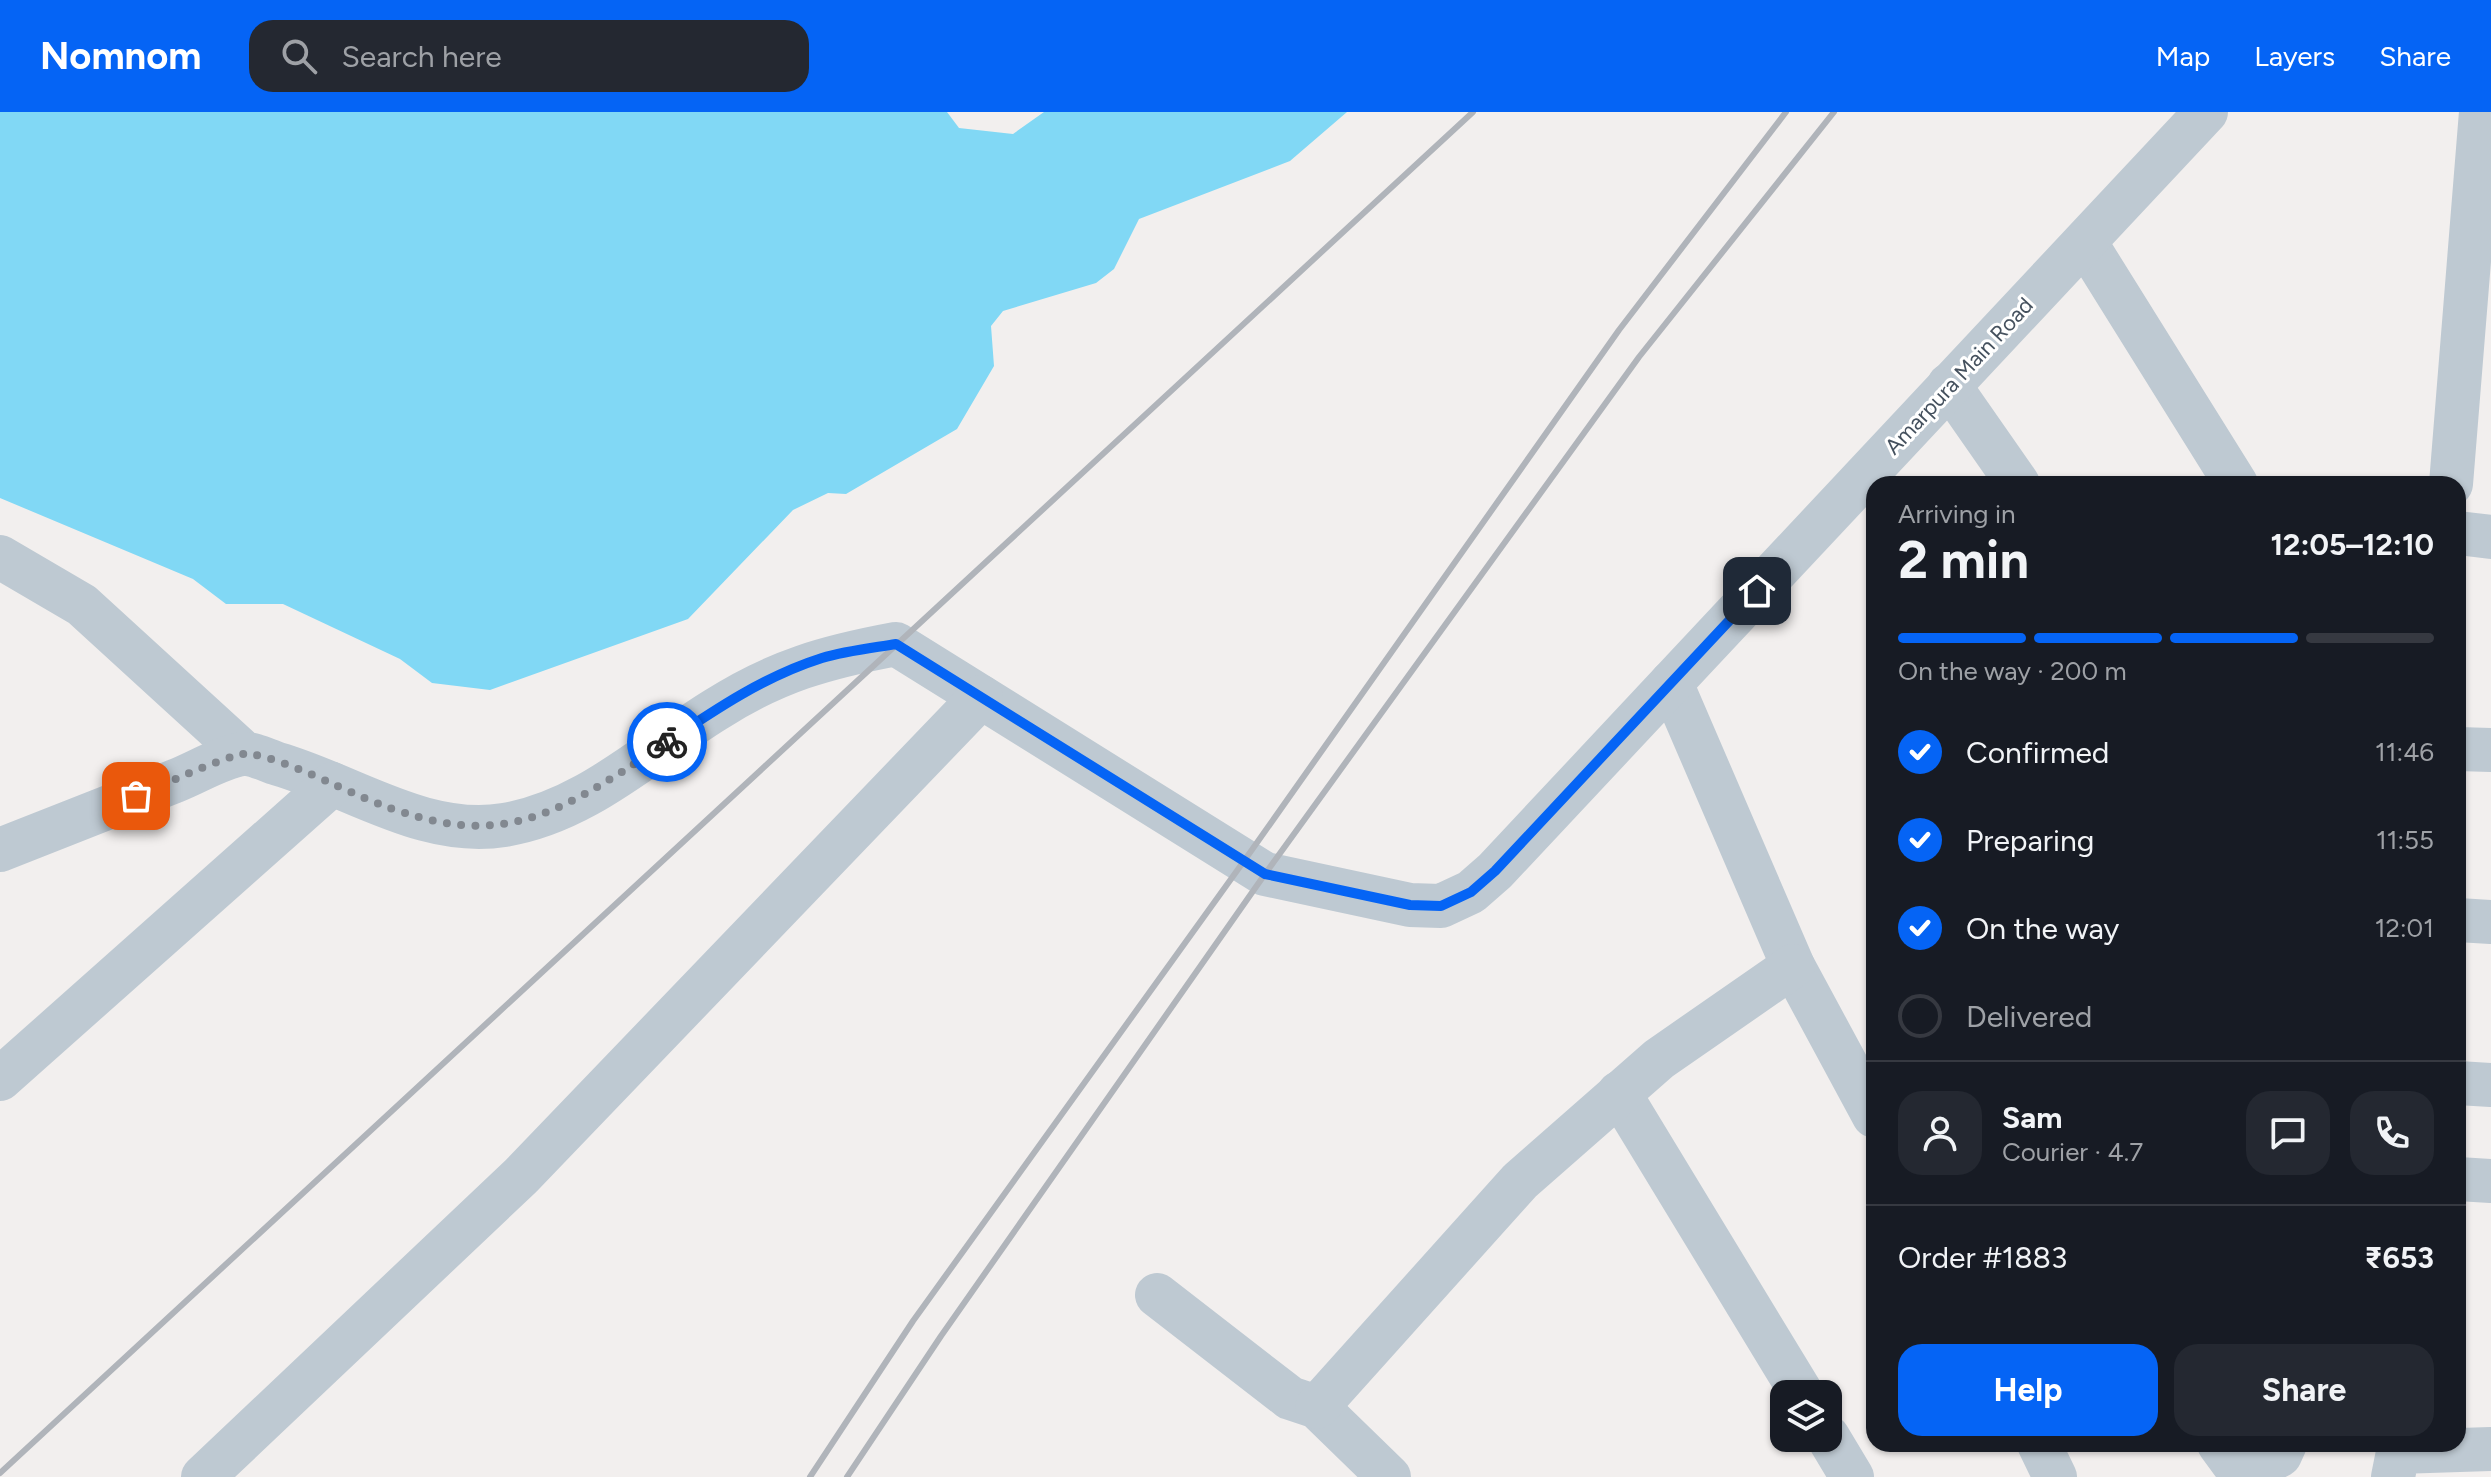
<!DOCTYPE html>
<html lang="en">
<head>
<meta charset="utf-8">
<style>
	body { margin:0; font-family:Figtree,sans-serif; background:#242831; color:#f1f3f6; height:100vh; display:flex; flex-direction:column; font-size:30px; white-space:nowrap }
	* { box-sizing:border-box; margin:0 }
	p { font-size:26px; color:#9ea1a6 }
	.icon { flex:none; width:44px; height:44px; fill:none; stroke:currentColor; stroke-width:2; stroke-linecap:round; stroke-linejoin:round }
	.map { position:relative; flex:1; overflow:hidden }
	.drawer { position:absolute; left:1866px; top:364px; width:600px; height:976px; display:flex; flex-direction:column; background:#171b24; border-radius:24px; box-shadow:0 2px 6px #0004 }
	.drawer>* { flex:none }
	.fabs { position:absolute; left:1770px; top:1268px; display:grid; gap:16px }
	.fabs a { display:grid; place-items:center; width:72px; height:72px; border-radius:16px; background:#171b24; box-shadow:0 2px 6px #0004; font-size:40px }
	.pin { position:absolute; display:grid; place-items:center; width:68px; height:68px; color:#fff; margin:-34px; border-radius:16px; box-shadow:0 4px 12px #0006 }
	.courier { position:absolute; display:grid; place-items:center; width:80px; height:80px; margin:-40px; border:6px solid #0564f5; border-radius:50%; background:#fff; color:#222; box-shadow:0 2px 10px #0007 }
	.summary em { font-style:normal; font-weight:700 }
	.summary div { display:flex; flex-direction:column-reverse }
	.summary { display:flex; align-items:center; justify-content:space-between; height:136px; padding:0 32px }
	h1 { font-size:52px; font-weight:700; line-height:60px }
	.bar { display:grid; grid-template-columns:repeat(4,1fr); gap:12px 8px; align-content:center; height:96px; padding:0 32px }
	.bar i { height:10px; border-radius:6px; background:#363941 }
	.bar .active { background:#0564f5 }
	.bar p { grid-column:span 4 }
	.line { display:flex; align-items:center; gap:20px; padding:0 32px; border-top:2px solid #363941 }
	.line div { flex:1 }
	.round { display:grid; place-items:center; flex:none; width:84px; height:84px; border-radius:24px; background:#242831 }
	ol { padding:0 32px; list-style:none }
	li { display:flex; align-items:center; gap:24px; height:88px }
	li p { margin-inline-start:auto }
	li .icon { padding:8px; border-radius:50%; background:#0564f5; color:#fff; stroke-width:4 }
	li:last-child { color:#9ea1a6 }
	li i { width:44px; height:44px; border:4px solid #363941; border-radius:50% }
	.action { display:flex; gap:16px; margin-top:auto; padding:16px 32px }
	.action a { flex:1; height:92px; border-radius:24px; background:#0564f5; color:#fff; font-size:32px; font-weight:700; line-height:92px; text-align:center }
	.action a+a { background:#242831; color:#f1f3f6 }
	header { display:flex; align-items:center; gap:48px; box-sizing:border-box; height:112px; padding:0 40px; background:#0564f5; color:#fff }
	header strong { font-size:38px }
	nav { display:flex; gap:44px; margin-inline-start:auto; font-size:28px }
	.search { width:560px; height:72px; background:#242831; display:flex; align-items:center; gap:20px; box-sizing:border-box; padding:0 28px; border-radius:24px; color:#9ea1a6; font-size:30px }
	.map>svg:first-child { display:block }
</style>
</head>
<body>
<header>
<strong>Nomnom</strong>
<div class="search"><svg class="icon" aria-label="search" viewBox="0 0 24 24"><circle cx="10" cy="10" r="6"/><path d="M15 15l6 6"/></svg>Search here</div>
<nav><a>Map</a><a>Layers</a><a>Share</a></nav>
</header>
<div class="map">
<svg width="2491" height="1365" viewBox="0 0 2491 1365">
	<rect width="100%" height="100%" fill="#f2efee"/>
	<polygon fill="#81d8f5" points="0,0 947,0 959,16 1013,22 1044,0 1347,0 1290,49 1139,107 1114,157 1096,171 1003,199 991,214 994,254 957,317 846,382 828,381 793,398 688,507 490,578 432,571 400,547 283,492 226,492 193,467 0,386"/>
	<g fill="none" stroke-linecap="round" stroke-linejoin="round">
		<g stroke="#bec9d2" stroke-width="44">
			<polyline points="2085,130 2236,372"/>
			<polyline points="1949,273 2018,372"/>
			<polyline points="2451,372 2481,0"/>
			<polyline points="2458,421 2491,425"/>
			<polyline points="0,445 82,493 245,642"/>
			<polyline points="1671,571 1793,854 1874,1004"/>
			<polyline points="2458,637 2491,638"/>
			<path d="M0,738c58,-23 117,-46 175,-69 21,-8 46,-24 68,-27 10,-1 25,7 35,10 73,21 146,74 226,61 81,-13 143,-73 211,-115 61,-39 111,-53 181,-66l369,230 145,31 31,1 30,-14 24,-21 711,-759"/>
			<polyline points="2458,808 2491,810"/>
			<polyline points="0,967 332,672"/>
			<polyline points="2458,971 2491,973"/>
			<polyline points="1619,981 1802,1282"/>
			<polyline points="2458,1067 2491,1069"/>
			<polyline points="1157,1183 1290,1286 1317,1295 1389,1365"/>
			<polyline points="1317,1295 1520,1069 1659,947 1793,854"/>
			<polyline points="1828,1325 1852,1365"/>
			<polyline points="2039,1332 2055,1365"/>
			<polyline points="2219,1332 2241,1362"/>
			<polyline points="203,1365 521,1064 981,585"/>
			<polyline points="2239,1365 2280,1343 2285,1332"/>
			<polyline points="2393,1365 2398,1340 2491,1337"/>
		</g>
		<g stroke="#b0b4ba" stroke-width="6">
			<polyline points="0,1361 1473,0"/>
			<polyline points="810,1365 913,1209 1244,749 1619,218 1786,0"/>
			<polyline points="847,1365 941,1224 1265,762 1639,245 1834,0"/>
		</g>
	</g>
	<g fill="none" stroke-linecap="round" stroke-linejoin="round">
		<path stroke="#828890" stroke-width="8" stroke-dasharray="0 14.4" d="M136,684c23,-9 88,-40 108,-42 20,-2 78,25 98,34 147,68 199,39 325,-46"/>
		<path stroke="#0564f5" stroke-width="10" d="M667,630c49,-33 98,-66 155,-84 23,-7 50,-10 74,-14l369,230 145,31 31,1 30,-14 24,-21 262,-280"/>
	</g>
	<g text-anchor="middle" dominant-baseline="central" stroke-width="6" stroke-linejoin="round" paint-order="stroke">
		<g font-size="22" fill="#45515e" stroke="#fff">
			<text transform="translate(1959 264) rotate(-47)">Amarpura Main Road</text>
		</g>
	</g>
</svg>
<div class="fabs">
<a><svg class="icon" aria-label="layers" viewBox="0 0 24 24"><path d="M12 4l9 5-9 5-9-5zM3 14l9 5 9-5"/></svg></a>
</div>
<div class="pin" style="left:136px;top:684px;background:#ea580c"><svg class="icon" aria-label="bag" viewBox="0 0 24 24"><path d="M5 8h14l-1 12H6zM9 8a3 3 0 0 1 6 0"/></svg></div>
<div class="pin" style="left:1757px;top:479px;background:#1f2937"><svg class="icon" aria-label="home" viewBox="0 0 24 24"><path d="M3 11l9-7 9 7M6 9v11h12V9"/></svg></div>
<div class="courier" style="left:667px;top:630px"><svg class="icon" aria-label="bike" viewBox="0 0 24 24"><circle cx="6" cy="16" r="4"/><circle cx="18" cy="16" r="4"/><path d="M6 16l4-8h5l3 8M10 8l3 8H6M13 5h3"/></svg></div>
<section class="drawer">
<div class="summary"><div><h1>2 min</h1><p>Arriving in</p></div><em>12:05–12:10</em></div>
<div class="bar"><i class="active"></i><i class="active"></i><i class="active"></i><i></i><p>On the way · 200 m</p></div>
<ol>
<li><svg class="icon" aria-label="check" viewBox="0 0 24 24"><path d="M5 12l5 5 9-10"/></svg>Confirmed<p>11:46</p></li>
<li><svg class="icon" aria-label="check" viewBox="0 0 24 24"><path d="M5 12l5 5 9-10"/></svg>Preparing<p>11:55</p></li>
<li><svg class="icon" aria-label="check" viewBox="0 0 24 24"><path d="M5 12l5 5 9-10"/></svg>On the way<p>12:01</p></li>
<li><i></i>Delivered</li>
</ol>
<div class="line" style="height:144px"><a class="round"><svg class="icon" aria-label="person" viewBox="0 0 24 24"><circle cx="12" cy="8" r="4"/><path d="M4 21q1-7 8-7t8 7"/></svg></a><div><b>Sam</b><p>Courier · 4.7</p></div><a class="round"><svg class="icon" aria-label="chat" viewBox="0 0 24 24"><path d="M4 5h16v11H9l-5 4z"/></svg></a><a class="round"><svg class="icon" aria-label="phone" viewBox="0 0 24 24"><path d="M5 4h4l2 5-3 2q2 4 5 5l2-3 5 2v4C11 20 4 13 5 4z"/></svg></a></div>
<div class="line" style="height:104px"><div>Order #1883</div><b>₹653</b></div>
<div class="action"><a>Help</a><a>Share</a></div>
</section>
</div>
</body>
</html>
